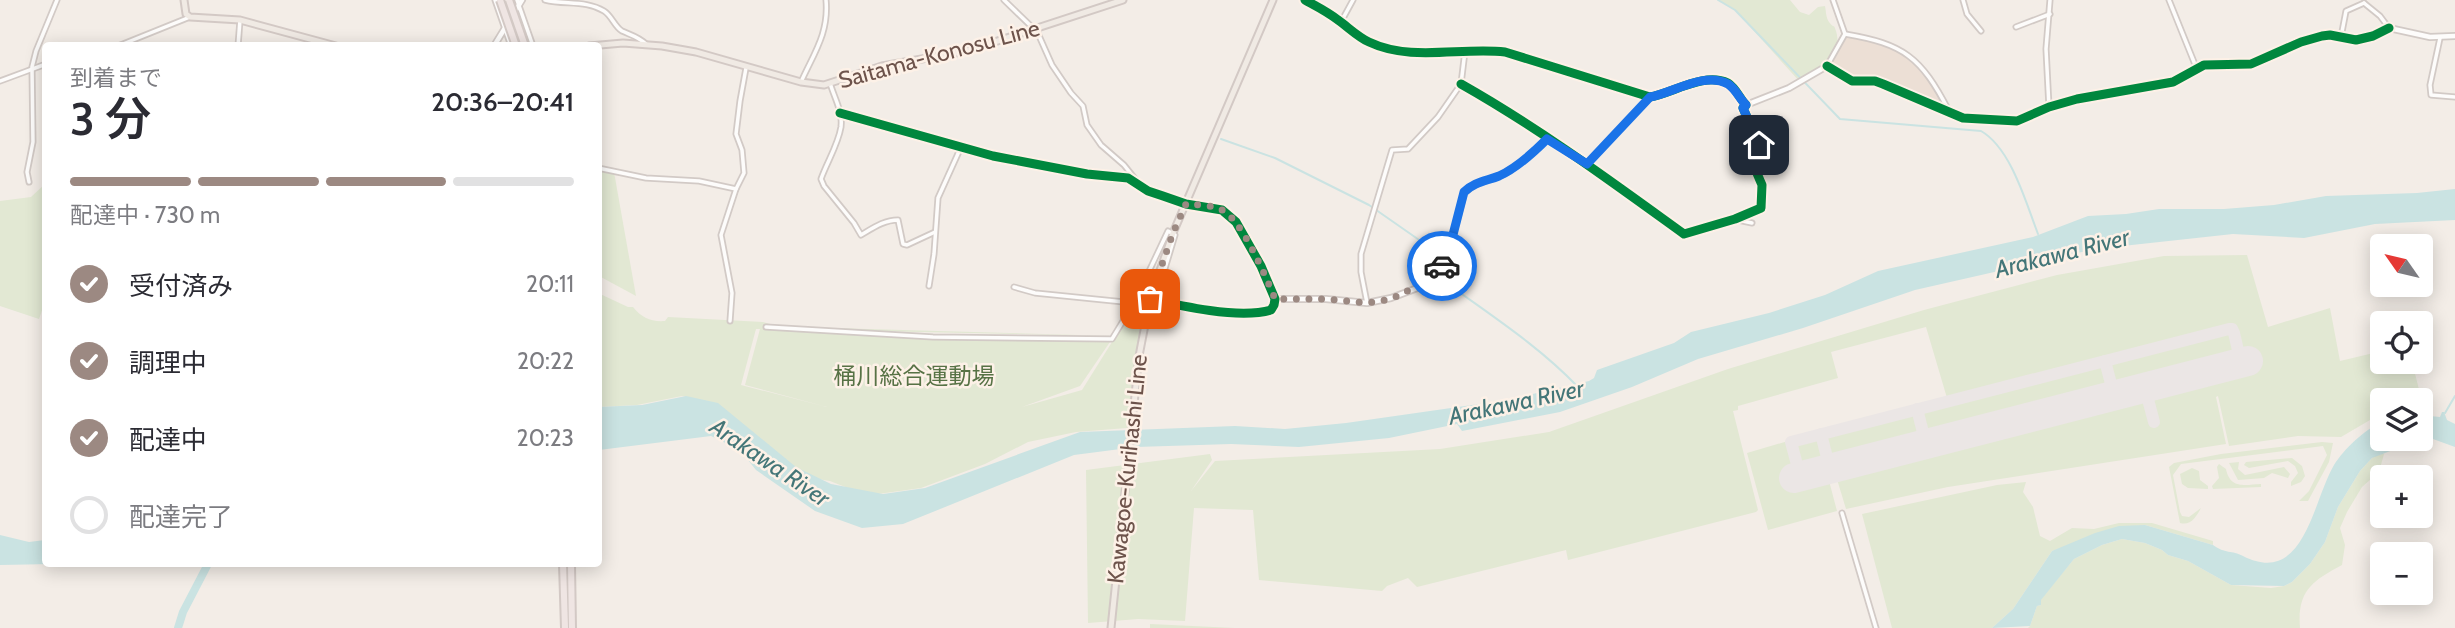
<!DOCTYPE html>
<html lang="ja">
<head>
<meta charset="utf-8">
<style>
	body { margin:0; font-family:Cabin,"Noto Sans JP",sans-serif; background:#f2f2f3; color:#2b2b33; height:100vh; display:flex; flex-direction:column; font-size:26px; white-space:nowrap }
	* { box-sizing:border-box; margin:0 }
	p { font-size:23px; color:#7c7c81 }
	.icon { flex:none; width:38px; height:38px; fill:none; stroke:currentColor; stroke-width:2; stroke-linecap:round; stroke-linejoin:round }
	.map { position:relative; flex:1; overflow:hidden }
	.sheet { position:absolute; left:42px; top:42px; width:560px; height:525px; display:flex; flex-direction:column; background:#fff; border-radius:7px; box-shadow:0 4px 18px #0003 }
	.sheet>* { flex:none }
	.needle { width:46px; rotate:304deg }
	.controls { position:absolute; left:2370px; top:234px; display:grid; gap:14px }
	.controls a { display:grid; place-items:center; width:63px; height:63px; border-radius:7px; background:#fff; box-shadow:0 4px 18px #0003; font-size:35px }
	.pin { position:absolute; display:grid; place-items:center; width:60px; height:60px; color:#fff; margin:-30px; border-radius:14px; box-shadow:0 4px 10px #0006 }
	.courier { position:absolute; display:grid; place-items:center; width:70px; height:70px; margin:-35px; border:5px solid #1a73e8; border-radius:50%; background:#fff; color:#222; box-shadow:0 2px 9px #0007 }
	.summary em { font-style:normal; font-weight:600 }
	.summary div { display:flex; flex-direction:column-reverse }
	.summary { display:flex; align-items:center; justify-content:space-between; height:119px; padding:0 28px }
	h1 { font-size:46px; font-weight:600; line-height:52px }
	.bar { display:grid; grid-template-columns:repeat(4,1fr); gap:10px 7px; align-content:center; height:84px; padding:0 28px }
	.bar i { height:9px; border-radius:5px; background:#e1e1e2 }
	.bar .current { background:#9c8982 }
	.bar p { grid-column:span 4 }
	ol { padding:0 28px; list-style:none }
	li { display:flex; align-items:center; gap:21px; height:77px }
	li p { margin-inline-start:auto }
	li .icon { padding:7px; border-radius:50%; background:#9c8982; color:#fff; stroke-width:4 }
	li:last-child { color:#7c7c81 }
	li i { width:38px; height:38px; border:4px solid #e1e1e2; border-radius:50% }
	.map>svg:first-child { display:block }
</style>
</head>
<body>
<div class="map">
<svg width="2455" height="628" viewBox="0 0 2455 628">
	<rect width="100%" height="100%" fill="#f3ede7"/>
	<polygon fill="#ecdfd5" points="1845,34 1876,39 1911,56 1942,98 1949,112 1883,84 1852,81 1827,66"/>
	<g fill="#e2e8d3" fill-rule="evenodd">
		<path d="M1718,0h72l10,12 9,3 9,-8 7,-1c1,5 1,12 4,16 6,8 4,0 7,9 8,27 -17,39 -36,51l-65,-72z"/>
		<polygon points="598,167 614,172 636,296 599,276"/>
		<polygon points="45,184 45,302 39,319 0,306 0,201 31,197"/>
		<polygon points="2247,255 2268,327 2330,308 2340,361 2382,351 2382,362 2412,362 2422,401 2429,408 2420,409 2420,401 2382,401 2382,413 2341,437 2298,436 2229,446 2218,396 2216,397 2226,444 1948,487 1846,509 1836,476 2251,367 2248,353 2243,355 2235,324 1947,398 1926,327 1831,352 1838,378 1738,406 1738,410 1733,411 1758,510 1756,512 1568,560 1566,550 1417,587 1408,578 1387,586 1382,591 1259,580 1253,510 1194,508 1185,621 1138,619 1088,623 1086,470 1210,454 1212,460 1191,491 1215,461 1440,449 1549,432 1728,369 1924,310 2057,275 2164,256"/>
		<path d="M1152,278c-15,49 -19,99 -25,150l-51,4 -48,10 -43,22 -64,24 -43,6 -20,-2 -28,-11 -19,-3 -19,-11 -78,-64 -32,-7 -45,9 -38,2 -1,-114 30,14h5c9,11 18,15 32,14l3,-4 95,5 14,4 20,1 317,9 -294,-6 113,7 179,2 -32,47 -58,21 60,-17zM756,329h4l-15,56 82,22 -86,-22z"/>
		<polygon points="2230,332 2236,356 2116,387 2109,363"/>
		<polygon points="2102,365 2108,389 1929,436 1923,413"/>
		<polygon points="1915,415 1919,437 1831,459 1826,437"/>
		<polygon points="1817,438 1823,461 1801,467 1795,445"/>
		<polygon points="1788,441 1795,469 1790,471 1795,487 1828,477 1837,511 1768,530 1747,453"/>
		<path d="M2322,442l11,1 -4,19 -21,39h-9l10,-10 18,-36 -4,-9 -142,18 -8,11 7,37 2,4 7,1 12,-9c-5,9 -10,18 -21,15l-11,-56 5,-4 47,-9z"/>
		<path d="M2380,453l4,1 -5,18 -17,15 -15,25 -7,16 5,17 -3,20c-30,16 -45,26 -42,63h-272l2,-2 7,-20 4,-1 -1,-5 34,-41 28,-14 20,-6 23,4 17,7 6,5 20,6 43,24 40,3 13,-2 8,-4 18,-18 15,-22 13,-35 22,-36 12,-13z"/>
		<polygon points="2292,458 2302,466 2305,476 2301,482 2291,486 2291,482 2298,473 2295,466 2288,461 2249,468 2244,465 2246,462"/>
		<polygon points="2239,462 2238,469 2245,475 2284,467 2290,474 2288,478 2272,473 2264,478 2238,480 2229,463"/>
		<path d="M2219,464l7,5c4,20 18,16 35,15v3l-48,2 -1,-3 7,-8 -2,-11z"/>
		<polygon points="2192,468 2199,471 2200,480 2208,486 2208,489 2188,488 2182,484 2180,474"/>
		<polygon points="2026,482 2023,492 2033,507 2040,536 2050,541 2072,528 2094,529 2119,523 2152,523 2213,541 2213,545 2145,525 2052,551 2013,609 1992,628 1892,628 1862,514 1997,485"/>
		<polygon points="1150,624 1235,628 1150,628"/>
	</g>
	<g fill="#cae3e2">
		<polygon points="2455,189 2455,220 2375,224 2304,238 2233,234 2095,249 1915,290 1803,328 1698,359 1632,387 1560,412 1462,431 1457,424 1389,438 1299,447 1231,444 1136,447 1074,455 903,524 862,528 815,511 756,470 740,450 711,436 599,450 598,407 642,405 686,396 718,403 796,467 831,484 883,494 925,488 1080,432 1235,426 1285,429 1346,423 1507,400 1589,381 1594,378 1597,370 1674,343 1691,332 1769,313 1825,295 1878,271 2033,237 2088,216 2126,214 2159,209 2224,209 2274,205 2326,196 2417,193"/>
		<path d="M2442,412h2l3,8 8,4v23l-22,-8 -24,2 -13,4 -3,5 -21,8 -12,13 -22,36 -13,35 -15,22 -18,18 -8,4 -53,-1 -43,-24 -20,-6 -6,-5 -17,-7 -23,-4 -20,6 -28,14 -33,41v5l-4,1 -7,20 -38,2 21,-19 39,-58 43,-18 24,-7 26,-1 68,20c12,9 19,5 30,11 61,31 69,-53 91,-91 10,-16 30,-35 48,-43v17h38v-24l20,2z"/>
		<polygon points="0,535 29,542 45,540 46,564 53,564 0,565"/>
	</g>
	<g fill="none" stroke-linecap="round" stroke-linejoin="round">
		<g stroke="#cae3e2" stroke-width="2">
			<path d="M1718,0l17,10 105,109 141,12c30,17 45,72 57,103"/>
			<path d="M1221,139l54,19 94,47 66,46 -6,19c50,38 105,71 148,116"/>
			<polyline points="2445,413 2455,396"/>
		</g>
		<polyline stroke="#cae3e2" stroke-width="8" points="178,628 183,612 208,564"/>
		<g stroke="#ebe6e5" stroke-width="12">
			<polyline points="2105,361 2114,395"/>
			<polyline points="2145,388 2154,422"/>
			<polyline points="1917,409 1926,444"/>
			<polyline points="1821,434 1830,469"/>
			<polyline points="1800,476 1791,442 2229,329 2232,329 2234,333 2241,363"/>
		</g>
		<polyline stroke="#ebe6e5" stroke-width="30" points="1794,478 2248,361"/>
		<g stroke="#d2cac6" stroke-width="7">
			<g id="minor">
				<polyline points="495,0 511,46"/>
				<polyline points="517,0 533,46"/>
				<path d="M545,0c20,5 41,0 59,11 8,5 10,15 18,20 9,4 17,6 24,13"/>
				<polyline points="1004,0 1034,29"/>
				<polyline points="1963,0 1967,14 1981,31"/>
				<polyline points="2169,0 2196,67"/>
				<polyline points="2364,3 2380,16 2389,28"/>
				<polyline points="1341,22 1353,0"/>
				<polyline points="2016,27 2050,14"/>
				<polyline points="1036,29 1052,65 1071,93 1083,106 1087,125 1101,145 1124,165 1136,180"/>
				<path d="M1845,34c59,10 76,23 104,77"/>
				<polyline points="2341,37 2346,11 2364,3"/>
				<polyline points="2440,38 2430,85 2431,95 2455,97"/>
				<polyline points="118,46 190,17"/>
				<polyline points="238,46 240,20"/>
				<polyline points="1827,66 1845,34 1833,0"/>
				<polyline points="0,81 46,64"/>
				<path d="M801,82c13,-29 28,-49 25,-82"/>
				<path d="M830,83c4,14 13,29 11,44 -3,18 -14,35 -20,52l3,7 30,37 7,12c12,-7 23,-15 37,-15l5,24 4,1 28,-13"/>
				<path d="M1461,84c78,44 151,98 223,150l51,-15 26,-11 1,-23 -15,-35 12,-5 -16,-37 3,-3"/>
				<polyline points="2049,107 2046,49 2050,0"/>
				<path d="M840,113l153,43 94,18 41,4 20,13 15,5 23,8 36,6 14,12 25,44 14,33 -1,6 -3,5c-32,9 -85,-3 -117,-11"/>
				<polyline points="1587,164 1650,97"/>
				<polyline points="598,168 646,178 699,181 736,189"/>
				<polyline points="29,182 27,172 33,142 32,67 36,51 57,0"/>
				<polyline points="1738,220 1752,223"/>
				<polyline points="929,286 934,254 938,198 961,147"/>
				<polyline points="1014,287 1035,293 1134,303"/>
				<polyline points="1367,303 1361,272 1361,254 1392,150 1408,149 1438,117 1461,84 1465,51"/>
				<polyline points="730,321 732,293 721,235 736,189 744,173 742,150 736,134 740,101 746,68"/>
				<polyline points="766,327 933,337 1112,339 1134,303 1168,231 1175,235 1163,275"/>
				<polyline points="1842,513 1876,628"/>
			</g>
		</g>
		<g stroke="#d2cac6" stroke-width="8">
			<g id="tertiary">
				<path d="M1305,0c11,6 23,12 33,20 10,7 20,17 31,22 42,20 91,5 136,10l137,43c27,5 59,-26 86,-11 8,4 12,15 18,21l43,-17 38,-22 25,15h23l8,3 80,34 54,3 32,-14 28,-8 96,-17 31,-17 47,-1 50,-22 21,-6 8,-1 26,5 17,-4 16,-8 41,9 25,-1"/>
				<polyline points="494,46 522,0"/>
				<path d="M1275,299h51l41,4 24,-5 29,-11 12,-8 16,-25 16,-61c10,-11 22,-12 35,-17 18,-8 34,-23 48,-37"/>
			</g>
		</g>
		<g stroke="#d3c9c5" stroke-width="9">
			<g id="primary">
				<polyline points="184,0 186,14 190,17 240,20 336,46"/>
				<polyline points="589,46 623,43 662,46 696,52 801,82 824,85 882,66 967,51 1123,0"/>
				<polyline points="1111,628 1139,356 1150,299 1173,233 1273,0"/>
			</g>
		</g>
		<g stroke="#d3c9c5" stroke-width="10">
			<g id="motorway">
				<polyline points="563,564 565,628"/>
				<polyline points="571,564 572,628"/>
			</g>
		</g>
		<use href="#minor" stroke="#fdfcfb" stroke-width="3.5"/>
		<use href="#tertiary" stroke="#fdfcfb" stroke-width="4.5"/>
		<use href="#primary" stroke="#f0eae4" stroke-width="5"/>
		<use href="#motorway" stroke="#efe5e3" stroke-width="6"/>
		<g stroke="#d3c9c5" stroke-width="10" stroke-linecap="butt">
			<g id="motorway-bridge">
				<polyline points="500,0 516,46"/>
				<polyline points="509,0 525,46"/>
			</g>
		</g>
		<use href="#motorway-bridge" stroke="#efe5e3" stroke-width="6"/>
		<g stroke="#fdf1e7" stroke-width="13">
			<g id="cycleway">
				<path d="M1305,0c11,6 23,12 33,20 10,7 20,17 31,22 42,20 91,5 136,10l145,45c23,-4 54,-25 78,-14 8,5 12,16 18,22l-3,3 16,37 -12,5 15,35 -1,23 -26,11 -51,15c-72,-52 -145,-106 -223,-150"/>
				<polyline points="1827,66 1852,81 1875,81 1883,84 1963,118 2017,121 2049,107 2077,99 2173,82 2204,65 2251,64 2301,42 2322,36 2330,35 2356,40 2373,36 2389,28"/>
				<path d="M840,113l153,43 94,18 41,4 20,13 15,5 23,8 36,6 14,12 25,44 14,33 -1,6 -3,5c-35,10 -98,-6 -133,-14"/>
			</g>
		</g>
		<use href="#cycleway" stroke="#00873e" stroke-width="9"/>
	</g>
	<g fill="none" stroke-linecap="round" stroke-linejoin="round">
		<path stroke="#9c8982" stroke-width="7" stroke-dasharray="0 12.6" d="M1150,299l23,-66 13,-29c11,1 24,1 34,5 21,8 46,68 55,90h51l41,4 24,-4 41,-20 10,-13"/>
		<path stroke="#1a73e8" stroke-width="9" d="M1442,266l6,-12 16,-62c10,-10 22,-11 35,-16 18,-8 34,-23 48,-37l40,25 63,-67c23,-4 54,-26 78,-13 7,4 12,15 18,21l-3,3 16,37"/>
	</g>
	<g text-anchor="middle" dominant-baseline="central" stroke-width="5" stroke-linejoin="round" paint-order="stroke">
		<g font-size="23" fill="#6d534b" stroke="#fdf1e7">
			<text transform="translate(939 54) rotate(-15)">Saitama-Konosu Line</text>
			<text transform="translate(1127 469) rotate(-84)">Kawagoe-Kurihashi Line</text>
		</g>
		<g font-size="23" fill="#577245" stroke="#fdf1e7">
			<text x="914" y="376">桶川総合運動場</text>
		</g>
		<g font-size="24" font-style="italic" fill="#447678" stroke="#fdf1e7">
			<text transform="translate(2062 253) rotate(-14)">Arakawa River</text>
			<text transform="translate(1516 402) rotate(-12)">Arakawa River</text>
			<text transform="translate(770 462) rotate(34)">Arakawa River</text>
		</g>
	</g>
</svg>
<div class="controls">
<a><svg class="needle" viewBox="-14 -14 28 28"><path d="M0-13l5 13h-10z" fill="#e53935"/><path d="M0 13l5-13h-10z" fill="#7c7c81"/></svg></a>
<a><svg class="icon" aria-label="locate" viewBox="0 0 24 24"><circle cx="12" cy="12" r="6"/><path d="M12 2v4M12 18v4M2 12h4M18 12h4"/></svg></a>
<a><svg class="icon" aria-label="layers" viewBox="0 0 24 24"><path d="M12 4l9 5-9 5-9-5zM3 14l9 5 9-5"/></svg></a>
<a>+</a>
<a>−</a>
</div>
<div class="pin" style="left:1150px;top:299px;background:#ea580c"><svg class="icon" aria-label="bag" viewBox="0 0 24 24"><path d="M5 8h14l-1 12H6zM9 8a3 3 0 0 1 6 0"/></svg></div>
<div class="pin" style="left:1759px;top:145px;background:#1f2937"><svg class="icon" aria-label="home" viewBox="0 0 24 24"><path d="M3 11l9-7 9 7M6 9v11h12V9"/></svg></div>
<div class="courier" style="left:1442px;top:266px"><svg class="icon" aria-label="car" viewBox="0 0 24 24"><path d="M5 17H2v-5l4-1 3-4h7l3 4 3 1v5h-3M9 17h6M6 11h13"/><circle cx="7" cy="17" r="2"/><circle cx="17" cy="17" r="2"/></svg></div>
<section class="sheet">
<div class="summary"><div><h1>3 分</h1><p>到着まで</p></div><em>20:36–20:41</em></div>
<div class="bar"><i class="current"></i><i class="current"></i><i class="current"></i><i></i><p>配達中 · 730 m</p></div>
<ol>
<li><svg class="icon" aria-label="check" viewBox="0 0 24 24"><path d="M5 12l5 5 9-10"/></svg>受付済み<p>20:11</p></li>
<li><svg class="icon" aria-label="check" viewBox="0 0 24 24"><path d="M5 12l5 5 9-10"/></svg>調理中<p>20:22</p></li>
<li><svg class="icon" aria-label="check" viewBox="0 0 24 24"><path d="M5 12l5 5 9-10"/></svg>配達中<p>20:23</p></li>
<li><i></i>配達完了</li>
</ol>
</section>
</div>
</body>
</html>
